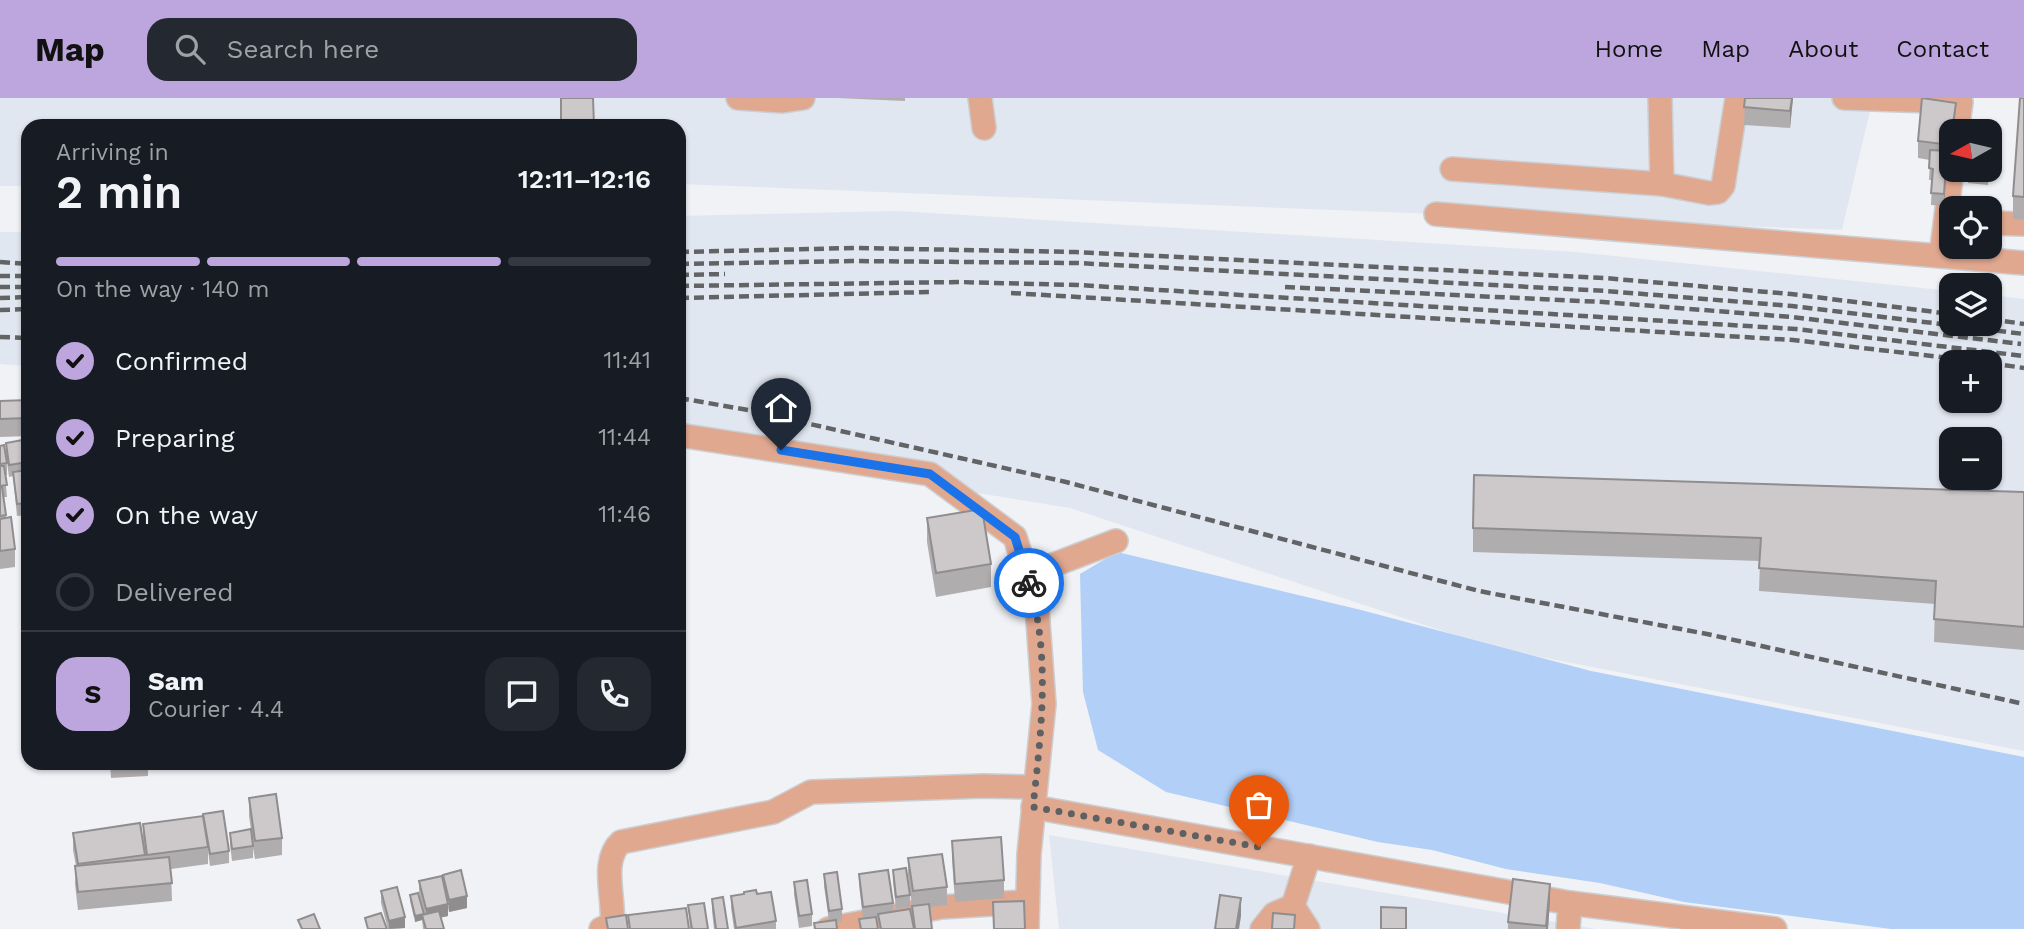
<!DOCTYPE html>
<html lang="en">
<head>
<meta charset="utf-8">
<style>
	body { margin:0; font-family:"Work Sans",sans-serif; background:#242831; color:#f1f3f6; height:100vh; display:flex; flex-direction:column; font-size:26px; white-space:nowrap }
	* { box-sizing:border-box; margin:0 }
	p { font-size:23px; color:#9ea1a6 }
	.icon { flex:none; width:38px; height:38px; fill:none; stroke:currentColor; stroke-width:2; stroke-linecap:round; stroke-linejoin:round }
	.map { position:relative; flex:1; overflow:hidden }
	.side { position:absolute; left:21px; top:21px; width:665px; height:651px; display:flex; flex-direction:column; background:#171b24; border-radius:21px; box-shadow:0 2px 5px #0004 }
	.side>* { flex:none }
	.needle { width:46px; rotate:262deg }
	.fabs { position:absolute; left:1939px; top:21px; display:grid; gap:14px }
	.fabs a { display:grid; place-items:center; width:63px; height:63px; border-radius:14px; background:#171b24; box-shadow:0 2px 5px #0004; font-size:35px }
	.pin { position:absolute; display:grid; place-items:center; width:60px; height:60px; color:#fff; margin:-72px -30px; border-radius:50% 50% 50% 0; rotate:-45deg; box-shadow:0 0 7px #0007 }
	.pin .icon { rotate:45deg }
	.courier { position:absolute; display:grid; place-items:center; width:70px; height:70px; margin:-35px; border:5px solid #1a73e8; border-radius:50%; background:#fff; color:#222; box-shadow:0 2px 9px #0007 }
	.summary em { font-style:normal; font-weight:600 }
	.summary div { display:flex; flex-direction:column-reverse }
	.summary { display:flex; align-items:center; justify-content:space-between; height:119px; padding:0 35px }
	h1 { font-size:46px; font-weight:600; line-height:52px }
	.bar { display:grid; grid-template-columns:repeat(4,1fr); gap:10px 7px; align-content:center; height:84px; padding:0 35px }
	.bar i { height:9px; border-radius:5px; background:#363941 }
	.bar .active { background:#bda6dd }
	.bar p { grid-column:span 4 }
	.line { display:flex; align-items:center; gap:18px; padding:0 35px; border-top:2px solid #363941 }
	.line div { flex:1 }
	.round { display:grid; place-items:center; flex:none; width:74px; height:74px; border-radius:21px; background:#242831 }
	ol { padding:0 35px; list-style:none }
	li { display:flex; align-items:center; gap:21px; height:77px }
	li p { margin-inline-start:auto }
	li .icon { padding:7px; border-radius:50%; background:#bda6dd; color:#111; stroke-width:4 }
	li:last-child { color:#9ea1a6 }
	li i { width:38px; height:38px; border:4px solid #363941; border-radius:50% }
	header { display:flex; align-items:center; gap:42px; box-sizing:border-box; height:98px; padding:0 35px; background:#bda6dd; color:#111 }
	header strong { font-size:33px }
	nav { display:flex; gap:38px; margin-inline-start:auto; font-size:24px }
	.search { width:490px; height:63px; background:#242831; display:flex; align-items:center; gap:18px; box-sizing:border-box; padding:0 24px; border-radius:21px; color:#9ea1a6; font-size:26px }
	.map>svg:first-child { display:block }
</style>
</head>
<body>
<header>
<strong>Map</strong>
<div class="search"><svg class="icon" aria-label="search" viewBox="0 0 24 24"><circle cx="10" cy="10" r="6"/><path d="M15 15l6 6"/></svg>Search here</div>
<nav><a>Home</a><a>Map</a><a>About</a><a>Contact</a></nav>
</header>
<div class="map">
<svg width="2024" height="831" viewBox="0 0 2024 831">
	<rect width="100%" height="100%" fill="#f0f2f5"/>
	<g fill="#e1e7f0" fill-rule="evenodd">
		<polygon points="0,0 1873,0 1842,132 679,86 679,28 28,28 28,88 0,88"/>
		<path d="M897,113l679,41 375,39v33h39v-29l34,4v452l-530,-103 -424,-140 -391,-63v-229zM1951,264h39v39h-39zM1951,341h39v39h-39z"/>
		<polygon points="0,134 28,134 28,268 0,266"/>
		<polygon points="1049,737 1596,831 1059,831"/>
	</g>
	<polygon fill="#b1cff7" points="1117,454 1361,512 1591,573 2024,659 2024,831 1891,831 1684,804 1600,785 1506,771 1432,752 1378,744 1166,694 1098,652 1083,594 1080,476"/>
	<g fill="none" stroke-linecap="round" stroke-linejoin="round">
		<g stroke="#ccced1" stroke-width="26">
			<g id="minor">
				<polyline points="738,0 783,3 803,0"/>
				<polyline points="980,0 984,30"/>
				<polyline points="1660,0 1662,86"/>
				<polyline points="1844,0 1961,4 1957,33"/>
				<polyline points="1452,71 1662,86 1709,95 1718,94 1723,88 1737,0"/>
				<polyline points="1436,116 2024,165"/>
				<polyline points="1990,125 2024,126"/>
				<polyline points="1941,158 1952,72"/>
				<polyline points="679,337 930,376 1015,439 1037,510 1044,606 1029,756 1027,831"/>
				<polyline points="1027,477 1116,443"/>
				<polyline points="1033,709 1570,805 1775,831"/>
				<path d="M601,831l11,-5c3,-26 -12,-63 9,-82l152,-30 38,-20 172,-6 52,1"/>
				<polyline points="828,831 941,809 1024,804"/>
				<polyline points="1262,831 1274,816 1293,808"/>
				<polyline points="1308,831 1293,808 1309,758"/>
				<polyline points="1568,831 1570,805"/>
			</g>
		</g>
		<use href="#minor" stroke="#e1a890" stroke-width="23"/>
		<g stroke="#626365" stroke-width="4.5" stroke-dasharray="10 5" stroke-linecap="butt">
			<polyline points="679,154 855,150 1075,154 1604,180 1791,196 1951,216"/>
			<polyline points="0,164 28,166"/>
			<polyline points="679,166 852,163 1077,165 1606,193 1792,208 2024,236"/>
			<polyline points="679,177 725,176"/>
			<polyline points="0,178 28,178"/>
			<polyline points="679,188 959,184 1078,187 1796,231 2024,258"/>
			<polyline points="0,189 28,189"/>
			<polyline points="1285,189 1603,204 1791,219 2021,246"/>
			<polyline points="1011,195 1793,242 1984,264"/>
			<polyline points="0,200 28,199"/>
			<polyline points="679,200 930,194"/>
			<polyline points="0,212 28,211"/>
			<polyline points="1990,221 2024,226"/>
			<polyline points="0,239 28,240"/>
			<polyline points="1990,265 2024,270"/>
			<polyline points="679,300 748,312 1066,384 1479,493 1707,536 2024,606"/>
		</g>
	</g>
	<g fill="#b0adaf">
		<polygon points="837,0 905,0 905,3"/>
		<polygon points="1745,0 1793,0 1790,30 1744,27"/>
		<polygon points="2024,0 2024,122 2013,121 2013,98"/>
		<polygon points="1956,23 1950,65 1947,64 1944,108 1931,107 1932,82 1929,82 1930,62 1918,60 1918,43"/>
		<polygon points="1968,72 1989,72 1988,87 1968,85"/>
		<polygon points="1951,131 1951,149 1989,149 1987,160 1949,153 1949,141"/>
		<polygon points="28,302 28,338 0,339 0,303"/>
		<polygon points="28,341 28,417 17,418 13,378 9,379 6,357 6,345"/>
		<polygon points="0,348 7,365 7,377 5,377 7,399 4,399 6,420 15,451 15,469 0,471"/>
		<polygon points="2024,394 2024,552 1934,544 1935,506 1759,493 1760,463 1473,454 1473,430"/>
		<polygon points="927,420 991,466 991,489 936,499 927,444"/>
		<polygon points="110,665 148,665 148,678 111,680"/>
		<polygon points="249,700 282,740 282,757 255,761 253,750 253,760 232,763 230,746 230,735 251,732 249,718"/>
		<polygon points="203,718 229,753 229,765 210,768 208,752 208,766 171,771 172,803 78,812 75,786 76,768 73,752 73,735 145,757 145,761 143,744 143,726"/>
		<polygon points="952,743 1004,782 1004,800 955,804 952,761"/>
		<polygon points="908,760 947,789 947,807 930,809 932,831 879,831 878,819 877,819 878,831 859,831 859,821 863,820 859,787 859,776 893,805 893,813 912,820 912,808 908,778"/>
		<polygon points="893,772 910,797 910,809 896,811 893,783"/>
		<polygon points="824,776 842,811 842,823 836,824 837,831 814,831 814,825 829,823 824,788"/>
		<polygon points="443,777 467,810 449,814 448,810 448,818 441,819 444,831 423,831 422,822 415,824 410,803 410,797 424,817 419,795 419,783 443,784"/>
		<polygon points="794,784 812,816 812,828 799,830 794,796"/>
		<polygon points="381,793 405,830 388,831 381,805"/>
		<polygon points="757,796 776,823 776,831 734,831 731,810 731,798"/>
		<polygon points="712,801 728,831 714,831 712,813"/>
		<polygon points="1550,803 1548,831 1508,831 1508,824"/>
		<polygon points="688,807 708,831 690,831"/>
	</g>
	<g fill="#908d8e">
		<polygon points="1792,0 1793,0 1790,30 1790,13"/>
		<polygon points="1956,5 1954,33 1952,33"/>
		<polygon points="1947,53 1947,65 1944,108 1944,96"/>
		<polygon points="1550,786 1550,803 1548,831 1546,831"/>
		<polygon points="467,798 467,810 449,814 449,802"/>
		<polygon points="1241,800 1241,818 1239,831 1236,831"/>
		<polygon points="448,806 448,818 426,823 426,811"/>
		<polygon points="424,816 422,822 415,824 415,818"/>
		<polygon points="405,819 405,830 389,831 389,823"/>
	</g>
	<g fill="#cdc9cb" stroke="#908d8e" stroke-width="2">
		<polygon points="561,0 593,0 594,28 561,28"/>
		<polygon points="1745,0 1792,0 1790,13 1744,9"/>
		<polygon points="1922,0 1956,5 1952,33 1951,33 1950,47 1918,43"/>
		<polygon points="2020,0 2024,0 2024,99 2013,98"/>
		<polygon points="1930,52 1947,53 1944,96 1931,95 1933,71 1929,70"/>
		<polygon points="1968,72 1988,72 1988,75 1968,73"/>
		<polygon points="28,302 28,320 0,321 0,303"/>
		<polygon points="28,341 28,364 9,367 6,345"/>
		<polygon points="4,347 7,365 0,366 0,348"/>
		<polygon points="0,368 4,368 7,387 0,388"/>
		<polygon points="28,372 28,405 17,406 13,374"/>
		<polygon points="1474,377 2024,394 2024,529 1934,521 1936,483 1759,470 1761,440 1473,430"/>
		<polygon points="0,389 2,389 6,417 0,418"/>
		<polygon points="982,411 991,466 936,475 927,420"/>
		<polygon points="11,419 15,451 0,453 0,421"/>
		<polygon points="276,696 282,740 255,743 249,700"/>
		<polygon points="223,713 229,753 210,756 203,716"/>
		<polygon points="203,718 208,749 147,757 143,726"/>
		<polygon points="140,725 145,757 78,766 73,735"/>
		<polygon points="251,731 253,748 232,751 230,735"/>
		<polygon points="1001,739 1004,782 955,786 952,743"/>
		<polygon points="942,756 947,789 913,793 908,760"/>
		<polygon points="169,759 172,785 78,794 75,768"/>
		<polygon points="906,770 910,797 896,799 893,772"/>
		<polygon points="461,772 467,798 449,802 443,777"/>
		<polygon points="888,772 893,805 863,809 859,776"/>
		<polygon points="837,774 842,811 829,813 824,776"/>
		<polygon points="442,778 448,806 426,811 419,783"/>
		<polygon points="1513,781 1550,786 1546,828 1508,824"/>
		<polygon points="807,782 812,816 799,818 794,784"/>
		<polygon points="397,789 405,819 389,823 381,793"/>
		<polygon points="756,792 757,796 771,794 776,823 736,830 731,798 744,796 744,794"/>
		<polygon points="418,795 424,816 415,818 410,797"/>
		<polygon points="1220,797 1241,800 1236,831 1215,831"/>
		<polygon points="723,799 728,831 716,831 712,801"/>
		<polygon points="1024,803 1025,831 994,831 993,804"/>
		<polygon points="704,805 708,831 692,831 688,807"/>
		<polygon points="929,806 932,831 915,831 912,808"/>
		<polygon points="1381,809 1406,810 1406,831 1381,831"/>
		<polygon points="686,810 689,831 630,831 628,817"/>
		<polygon points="910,811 914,831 881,831 878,816"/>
		<polygon points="439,813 444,831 426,831 422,817"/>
		<polygon points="381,815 387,831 368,831 365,820"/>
		<polygon points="1273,815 1295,817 1294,831 1272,831"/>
		<polygon points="314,816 320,831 302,831 298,822"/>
		<polygon points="626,817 628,831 608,831 606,820"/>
		<polygon points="876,819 878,831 861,831 859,821"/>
		<polygon points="836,822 837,831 815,831 814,825"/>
	</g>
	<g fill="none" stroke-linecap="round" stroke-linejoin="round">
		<path stroke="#5f6062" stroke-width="7" stroke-dasharray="0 12.6" d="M1029,485c22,72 12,150 4,224l226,40"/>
		<polyline stroke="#1a73e8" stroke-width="9" points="781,352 930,376 1015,439 1029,485"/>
	</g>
</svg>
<div class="fabs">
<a><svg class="needle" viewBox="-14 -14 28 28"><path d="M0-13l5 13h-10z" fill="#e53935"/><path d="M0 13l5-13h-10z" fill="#9ea1a6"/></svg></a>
<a><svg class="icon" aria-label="locate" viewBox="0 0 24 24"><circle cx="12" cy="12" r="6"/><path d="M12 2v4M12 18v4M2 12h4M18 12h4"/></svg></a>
<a><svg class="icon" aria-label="layers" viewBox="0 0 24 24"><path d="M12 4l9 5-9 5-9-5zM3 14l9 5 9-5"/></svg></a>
<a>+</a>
<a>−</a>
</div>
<div class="pin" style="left:1259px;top:749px;background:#ea580c"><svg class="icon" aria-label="bag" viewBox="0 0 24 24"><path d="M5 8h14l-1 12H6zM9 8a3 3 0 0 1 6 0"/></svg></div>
<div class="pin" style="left:781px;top:352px;background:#1f2937"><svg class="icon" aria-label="home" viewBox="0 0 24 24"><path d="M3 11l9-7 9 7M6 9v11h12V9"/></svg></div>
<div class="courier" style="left:1029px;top:485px"><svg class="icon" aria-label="bike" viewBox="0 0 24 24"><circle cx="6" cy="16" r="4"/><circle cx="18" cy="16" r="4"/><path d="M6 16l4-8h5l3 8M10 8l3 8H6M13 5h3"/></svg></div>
<section class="side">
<div class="summary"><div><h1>2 min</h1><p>Arriving in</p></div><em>12:11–12:16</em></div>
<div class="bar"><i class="active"></i><i class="active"></i><i class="active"></i><i></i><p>On the way · 140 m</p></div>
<ol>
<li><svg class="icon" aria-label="check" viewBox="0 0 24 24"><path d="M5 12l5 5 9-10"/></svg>Confirmed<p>11:41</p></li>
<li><svg class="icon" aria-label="check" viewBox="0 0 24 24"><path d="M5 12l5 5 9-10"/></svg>Preparing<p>11:44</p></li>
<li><svg class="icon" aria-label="check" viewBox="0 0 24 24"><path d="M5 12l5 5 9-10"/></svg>On the way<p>11:46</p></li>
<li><i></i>Delivered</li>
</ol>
<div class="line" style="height:126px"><b class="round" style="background:#bda6dd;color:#111">S</b><div><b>Sam</b><p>Courier · 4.4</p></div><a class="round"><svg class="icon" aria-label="chat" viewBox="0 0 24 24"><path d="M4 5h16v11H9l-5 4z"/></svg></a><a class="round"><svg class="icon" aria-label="phone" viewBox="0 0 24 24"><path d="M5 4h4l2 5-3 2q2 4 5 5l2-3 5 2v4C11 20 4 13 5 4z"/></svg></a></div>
</section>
</div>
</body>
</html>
